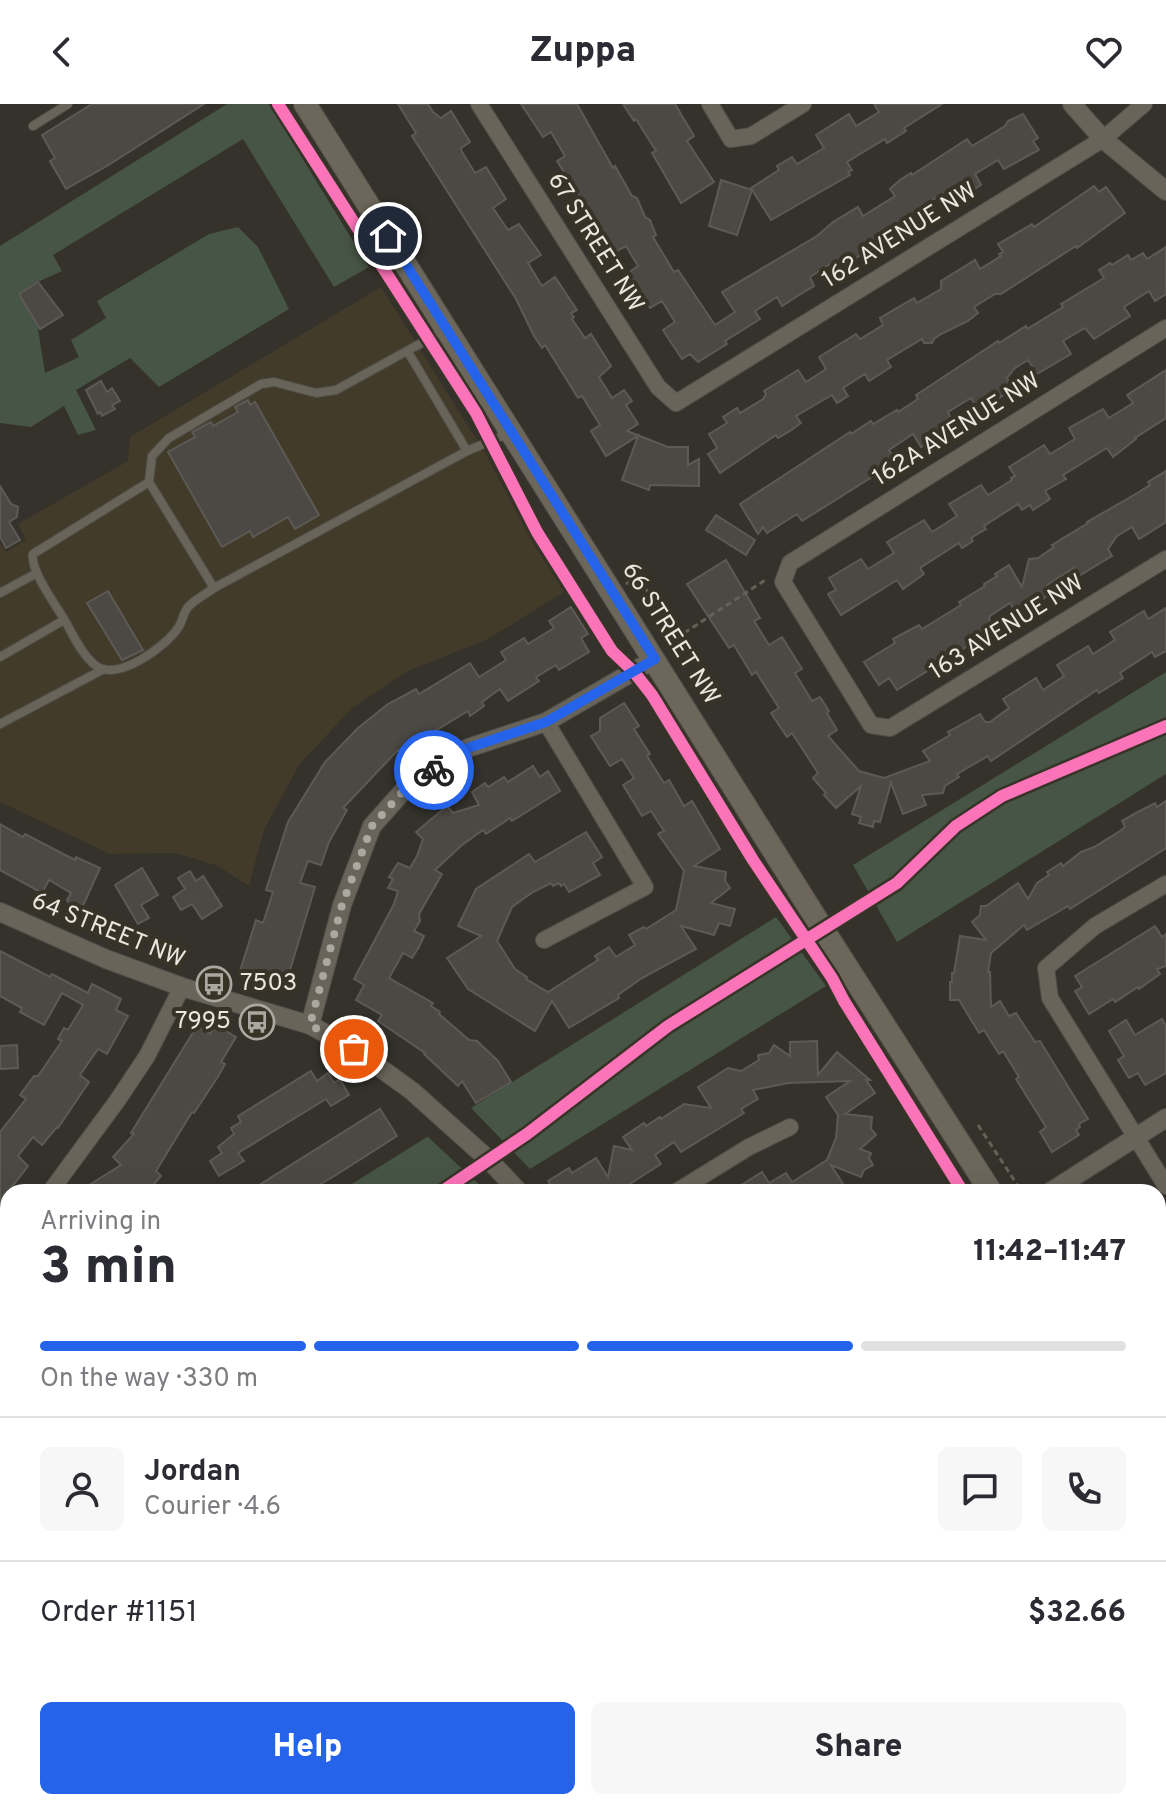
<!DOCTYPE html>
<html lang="en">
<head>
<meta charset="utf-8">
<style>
	body { margin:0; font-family:Overpass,sans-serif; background:#f7f7f7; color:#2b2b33; height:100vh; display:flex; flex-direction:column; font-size:30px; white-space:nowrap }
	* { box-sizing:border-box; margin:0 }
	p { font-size:26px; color:#7c7c81 }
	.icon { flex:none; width:44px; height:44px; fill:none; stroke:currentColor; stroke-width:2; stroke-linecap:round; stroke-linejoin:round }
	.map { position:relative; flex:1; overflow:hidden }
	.side { position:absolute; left:0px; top:1080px; width:1166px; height:626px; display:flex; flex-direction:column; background:#fff; border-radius:24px 24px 0 0; box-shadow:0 8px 32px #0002 }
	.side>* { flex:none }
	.pin { position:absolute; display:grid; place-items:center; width:68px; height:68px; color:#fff; margin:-34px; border:4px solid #fff; border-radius:50%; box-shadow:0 2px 8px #0007 }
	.courier { position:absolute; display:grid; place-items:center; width:80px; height:80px; margin:-40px; border:6px solid #2563eb; border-radius:50%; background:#fff; color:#222; box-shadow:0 2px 10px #0007 }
	.headline em { font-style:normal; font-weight:800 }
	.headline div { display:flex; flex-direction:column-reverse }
	.headline { display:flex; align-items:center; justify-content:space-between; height:136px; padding:0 40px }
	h1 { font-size:52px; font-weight:800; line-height:60px }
	.bar { display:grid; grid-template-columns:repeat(4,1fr); gap:12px 8px; align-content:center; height:96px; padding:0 40px }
	.bar i { height:10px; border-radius:6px; background:#e1e1e2 }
	.bar .on { background:#2563eb }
	.bar p { grid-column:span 4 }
	.line { display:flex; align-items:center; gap:20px; padding:0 40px; border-top:2px solid #e1e1e2 }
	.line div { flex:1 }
	.round { display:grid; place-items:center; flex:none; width:84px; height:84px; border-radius:12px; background:#f7f7f7 }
	.primary-button { display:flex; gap:16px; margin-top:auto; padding:16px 40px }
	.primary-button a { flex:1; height:92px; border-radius:12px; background:#2563eb; color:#fff; font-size:32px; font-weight:800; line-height:92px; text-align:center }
	.primary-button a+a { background:#f7f7f7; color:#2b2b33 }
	header { display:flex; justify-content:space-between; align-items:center; height:104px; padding:0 40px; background:#fff; font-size:36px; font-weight:800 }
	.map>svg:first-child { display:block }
</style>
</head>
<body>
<header><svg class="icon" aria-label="back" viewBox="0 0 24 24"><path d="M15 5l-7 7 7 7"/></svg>Zuppa<svg class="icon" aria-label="heart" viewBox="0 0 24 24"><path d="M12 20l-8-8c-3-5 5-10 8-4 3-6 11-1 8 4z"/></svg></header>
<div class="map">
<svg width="1166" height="1705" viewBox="0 0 1166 1705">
	<rect width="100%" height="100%" fill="#34322b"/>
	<polygon fill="#423b2a" points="381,183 487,352 531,436 564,488 488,535 408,567 351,605 299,661 264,726 249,782 218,762 176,749 110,750 0,698 0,439 6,448 26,436 18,420 128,357 130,333"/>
	<g fill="#475546">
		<polygon points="227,0 269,0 369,163 334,183 243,35 53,151 62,167 31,181 45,269 79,253 71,236 106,214 97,197 209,130 238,123 258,143 289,205 159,283 130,254 76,286 96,326 78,331 64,302 31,323 0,319 0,142"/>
		<polygon points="1166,568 1166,670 897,838 853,761"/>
		<polygon points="776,813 826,882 530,1065 471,1004"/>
		<polygon points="428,1033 487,1088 339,1088 427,1033"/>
		<polygon points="8,1294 8,1390 0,1395 0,1299"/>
	</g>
	<g fill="#4c4944" stroke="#5d5a55" stroke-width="2">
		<polygon points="92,0 204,0 107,62 66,85 50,57 55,54 42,31"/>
		<polygon points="398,0 428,0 433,8 441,14 451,7 470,38 461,44 462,48 475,69 486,63 506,95 493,104 508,126 519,120 541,151 528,159 542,182 555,173 577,206 571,209 574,213 572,215 585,234 591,230 611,262 599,273 612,294 624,286 632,297 626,301 638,320 627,327 668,343 688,343 688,361 699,355 699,382 650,381 649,386 622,376 638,332 606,352 591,327 600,321 582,292 578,294 545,241 542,244 534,232 516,195 412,32 416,29"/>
		<polygon points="521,0 577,0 613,64 615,62 632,92 637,94 645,113 650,116 656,131 653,133 674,168 678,166 715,221 735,208 722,188 817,132 833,118 858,103 863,112 895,92 890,85 900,76 911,69 912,71 967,35 972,42 1005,22 1008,17 1023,10 1038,34 1033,37 1039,46 1004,65 998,56 975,70 981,81 949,101 942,90 920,104 925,112 895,130 893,127 867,142 869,146 835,167 830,160 810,173 814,182 799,191 782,202 777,193 755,207 760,215 725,237 727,240 698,258 690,250 682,255 672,240 663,226 675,218 662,197 650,204 628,169 638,162 626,142 615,148 557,57 565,52 551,28 543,33"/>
		<polygon points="623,0 675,0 694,32 687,37 714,78 681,99 652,49 656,47 636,15 634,17"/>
		<polygon points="874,0 942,0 904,24 906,27 887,39 885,35 847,58 852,66 848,68 850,71 771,116 751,84 779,66 777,62 792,53 797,60 824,44 816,31 849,10 856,22 879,8"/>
		<polygon points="721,76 752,86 737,131 709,122"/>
		<polygon points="1094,82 1099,88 1106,83 1125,109 1077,144 1076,142 1001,190 995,190 974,203 978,209 968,217 941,230 934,235 932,239 924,239 922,235 887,256 891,263 869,277 865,270 843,284 848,292 837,299 832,291 796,312 801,319 790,327 778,334 776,331 720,369 708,350 717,344 709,330 727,319 723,313 737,304 740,309 763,295 766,290 764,287 798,266 806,278 826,265 819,253 856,230 860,235 883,221 880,214 914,194 917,199 941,185 941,177 975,156 980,165 1001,152 999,150 1003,148 998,140 1032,120 1034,123"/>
		<polygon points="1166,143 1166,190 1155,197 1149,187 1124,203 1130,212 1094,235 1085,224 1063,237 1071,250 1037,270 1028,256 1015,264 1007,274 1013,285 979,307 971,294 948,308 954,321 921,343 913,330 889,346 896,358 802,417 797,410 767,429 763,423 758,430 740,400 850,328 851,330 871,317 873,320 897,306 898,308 918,295 916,291 998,237 999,239 1026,222 1027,225 1063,203 1061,200 1104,174 1099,166 1110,159 1112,161 1128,151 1131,156 1143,149 1147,155"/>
		<polygon points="38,178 63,211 40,225 19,190"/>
		<polygon points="1166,266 1166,314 1135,334 1136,335 1113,353 1107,344 1063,371 1066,375 1045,387 1050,395 1033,406 1030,401 1022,406 1018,400 984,422 986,425 971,434 973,437 962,444 959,439 920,464 924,470 903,485 897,476 841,511 828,490 836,486 829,474 861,455 868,465 894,449 887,438 924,416 932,428 957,412 949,400 981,381 988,391 1012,376 1011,374 1015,372 1009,363 1044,341 1050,350 1075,335 1069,324 1103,305 1109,314 1133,299 1127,291"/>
		<polygon points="101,277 107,288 112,284 120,297 112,301 115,305 102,312 100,308 98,310 86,286"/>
		<polygon points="248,296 250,301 255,298 319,411 295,425 288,413 253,433 250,427 222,443 168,348 195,333 192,328 211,318 213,322 238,308 235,303"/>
		<polygon points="1166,367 1166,418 1139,435 1132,423 1117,432 1108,445 1112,452 1079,472 1074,464 1047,481 1052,489 1017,511 1010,499 990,512 989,515 995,525 897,586 889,574 879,581 864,558 895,539 893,535 919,521 922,525 961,501 959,498 985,482 984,480 997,472 995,470 1009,461 1022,483 1029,455 1038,454 1054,443 1052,441 1088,419 1087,418 1134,391 1150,381 1148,378"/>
		<polygon points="0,382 11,400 18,403 17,413 9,418 20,436 6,444 0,433"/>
		<polygon points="716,411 755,436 746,451 706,426"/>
		<polygon points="726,456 760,514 754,517 769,541 782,533 802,565 795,569 812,597 820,593 829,607 827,609 837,626 828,632 859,667 884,674 930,657 923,647 950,631 948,628 980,610 985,618 990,618 1009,604 1003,595 1036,574 1043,586 1064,572 1057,561 1088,542 1093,550 1115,536 1110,528 1144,507 1148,515 1166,504 1166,547 1155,553 1152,548 1120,569 1123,574 1099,589 1097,586 991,657 988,652 957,670 959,673 945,682 943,689 922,691 926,701 903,710 891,679 880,718 874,717 873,723 859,719 861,713 852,710 861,682 836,704 824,691 826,689 813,674 818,669 792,629 787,633 771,609 779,604 756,568 752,571 734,541 729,544 687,480"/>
		<polygon points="108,487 143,546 122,556 87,499"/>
		<polygon points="571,503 588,530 581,534 589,548 559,566 556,561 536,573 539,577 508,597 500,585 482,598 484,602 470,612 468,607 400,648 398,646 343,704 347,706 329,738 321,761 308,757 300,779 315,783 287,876 272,871 269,880 239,870 256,816 263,819 273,788 266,786 288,718 325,658 358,624 388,600 416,585 419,590 470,559 479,573 506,556 501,548 524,534 528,540 554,524 549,517"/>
		<polygon points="624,599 639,622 634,625 650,650 647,652 664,679 669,676 684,702 692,697 720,745 694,762 726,768 725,777 730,784 711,799 735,805 730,822 719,819 714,831 681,822 696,845 642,874 618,891 619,894 569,924 552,897 535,927 468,885 447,854 481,832 458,822 476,785 529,750 535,758 586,728 602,753 593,759 600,771 569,788 564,780 561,782 559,779 553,782 551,779 533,788 512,803 497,837 515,865 527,873 526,875 548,888 598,856 595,852 609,843 616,853 635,841 629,831 644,823 646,825 676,806 684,767 658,730 664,727 651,707 642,712 623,681 634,674 622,655 610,662 591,632 600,627 600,614"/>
		<polygon points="533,662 540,673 548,667 560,687 512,717 510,714 486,730 483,726 462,741 435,766 442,770 419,810 420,817 414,827 424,832 419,843 412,854 403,849 389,874 433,899 431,902 440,908 439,910 469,936 477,937 498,957 511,978 476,999 462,977 458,982 424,950 425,949 378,917 382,911 356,896 364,881 354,875 394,800 398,787 388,784 393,775 389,773 398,759 410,764 417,752 423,735 416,728 447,702 453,709 479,701 472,688 485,679 488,683 504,673 508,678"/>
		<polygon points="1166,697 1166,744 1070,805 1068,802 1027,826 1024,821 991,849 988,868 990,868 991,903 1000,897 1009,912 1016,909 1035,938 1040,937 1088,1015 1079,1020 1080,1023 1076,1026 1079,1031 1052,1048 1040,1028 1046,1023 1016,975 1019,973 1003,947 999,950 984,926 979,929 959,896 950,896 950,878 952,878 952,869 954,869 960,832 986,836 972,818 980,811 981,802 986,802 1018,779 1028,795 1037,779 1049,771 1047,768 1061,759 1063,762 1081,748 1094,743 1120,727 1125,723 1122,717 1136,709 1155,699 1157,703"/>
		<polygon points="0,720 23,733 25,730 75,756 76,753 100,764 82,804 72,804 67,796 71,789 49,776 42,789 0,766"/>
		<polygon points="142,764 158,791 141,801 149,814 138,820 115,781"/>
		<polygon points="190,767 196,777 203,772 222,802 202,815 192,800 181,806 173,793 185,785 178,774"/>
		<polygon points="1155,822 1162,833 1166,830 1166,862 1157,865 1160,870 1139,885 1138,883 1115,898 1113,895 1089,910 1075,887 1082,883 1075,872"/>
		<polygon points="0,847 50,873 52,870 88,889 92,880 121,895 116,906 128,912 107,950 98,945 80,971 89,978 58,1024 57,1023 42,1041 33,1033 18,1052 28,1062 0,1098 0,1028 26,995 20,991 34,972 38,972 62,937 58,935 64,924 68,926 83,901 62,889 44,921 20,908 22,904 0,892"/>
		<polygon points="1162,915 1166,922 1166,969 1145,981 1138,969 1129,974 1118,956 1124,952 1109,927 1126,916 1135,931"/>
		<polygon points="216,921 236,933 221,958 225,960 219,971 194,1009 192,1008 156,1067 161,1072 147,1088 78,1088 121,1061 113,1053 134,1030 131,1029 197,922 210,930"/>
		<polygon points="817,937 818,971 837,948 870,976 866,976 875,989 845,1010 872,1013 871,1025 876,1031 860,1045 871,1049 869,1054 873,1061 864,1066 861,1073 831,1061 845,1083 838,1088 730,1088 762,1068 769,1079 786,1069 792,1078 827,1056 836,1034 838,1011 826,993 850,977 788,979 753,986 758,995 741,1005 744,1009 681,1048 674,1038 655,1051 661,1060 617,1088 555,1088 548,1077 569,1064 572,1069 596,1054 608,1073 614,1042 632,1046 623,1033 644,1019 646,1022 660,1013 661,1015 684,1000 711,1004 698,983 728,964 741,967 759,956 758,951 769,949 774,941 790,952 790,938"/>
		<polygon points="17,941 18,964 0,965 0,942"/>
		<polygon points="311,967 317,977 328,969 334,979 340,975 349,991 331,1002 326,995 238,1049 244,1057 219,1072 210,1057 222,1049 218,1043 234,1030 231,1024 241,1018 238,1012"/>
		<polygon points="380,1005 397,1032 336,1071 307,1088 248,1088"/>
	</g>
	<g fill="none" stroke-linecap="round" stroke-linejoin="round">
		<g stroke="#504e49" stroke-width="10">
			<g id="service">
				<polyline points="33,22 68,0"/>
				<polyline points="445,226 336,286 316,289 274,278 261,280 169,334 152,352 149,378 214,484 467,347 507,330"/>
				<polyline points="408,248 467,347"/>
				<path d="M149,378l-116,72c-3,16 22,50 31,65 8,14 18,36 31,46 22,18 71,-19 83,-37 5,-7 5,-16 11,-22 7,-7 17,-12 25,-18"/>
				<polyline points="0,489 37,469"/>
				<polyline points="0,553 64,516"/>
				<polyline points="0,620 102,566"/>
				<polyline points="1158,1402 1166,1397"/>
			</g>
		</g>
		<g stroke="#504e49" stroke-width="18">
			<g id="minor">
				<polyline points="479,0 658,283 676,299 1103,35 1144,0"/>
				<polyline points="710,0 731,35 751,32 803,0"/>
				<polyline points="1166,224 790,459 783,478 871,621 890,624 1166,455"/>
				<polyline points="1166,780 1095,822 1046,864 1050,894 1166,1082"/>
				<polyline points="544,836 645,783 546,618"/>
				<polyline points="50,1088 117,997 147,952 182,883"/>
				<polyline points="676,1088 749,1043 790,1023"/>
				<polyline points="0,1150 8,1141"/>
				<polyline points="0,1511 8,1506"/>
				<polyline points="165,1698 169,1705"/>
				<polyline points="723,1705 734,1698"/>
			</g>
		</g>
		<g stroke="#504e49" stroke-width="20">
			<g id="tertiary">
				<polyline points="1072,0 1103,35 1166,87"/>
				<polyline points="0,808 106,855 182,883 310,921 354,945 412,987 490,1057 519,1088"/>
				<polyline points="310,921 342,801 372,722 405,685 468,644 546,618 655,555"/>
				<polyline points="1050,1088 1166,1014"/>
				<polyline points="354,1705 365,1698"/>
			</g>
		</g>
		<g stroke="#504e49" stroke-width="24">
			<g id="secondary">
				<polyline points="305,0 822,824 991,1088"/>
				<polyline points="1158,1352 1166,1365"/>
				<polyline points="1158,1575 1166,1568"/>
				<polyline points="1158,1599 1166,1599"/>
				<polyline points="959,1705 970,1698"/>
			</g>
		</g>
		<g stroke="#646159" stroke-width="3" stroke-dasharray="6 4" stroke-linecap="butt">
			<polyline points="626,480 638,472 670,523 684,529 767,475"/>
			<polyline points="978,1021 1022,1088"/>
			<polyline points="1158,1265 1166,1278"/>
		</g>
		<use href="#service" stroke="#69645a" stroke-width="8"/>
		<use href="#minor" stroke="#69645a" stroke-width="16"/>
		<use href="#tertiary" stroke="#69645a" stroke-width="18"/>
		<use href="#secondary" stroke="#6c675a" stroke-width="22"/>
		<g stroke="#383327" stroke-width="17">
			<g id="cycleway">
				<polyline points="278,0 476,309 537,428 612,547 634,568 652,591 753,756 832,874 844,897 963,1088"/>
				<polyline points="441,1088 527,1030 668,922 897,779 956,722 1002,692 1166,622"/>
			</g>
		</g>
		<use href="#cycleway" stroke="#fb73b8" stroke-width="12"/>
	</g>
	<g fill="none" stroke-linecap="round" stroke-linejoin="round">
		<polyline stroke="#aba8a1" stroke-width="8" stroke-dasharray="0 14.4" points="354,945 310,921 342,801 372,722 405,685 434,666"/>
		<polyline stroke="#2563eb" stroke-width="10" points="388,132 655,555 546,618 468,644 434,666"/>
	</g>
	<defs>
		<g id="bus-ring" transform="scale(1.8)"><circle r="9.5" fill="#383327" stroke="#aba8a1" stroke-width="1.5"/><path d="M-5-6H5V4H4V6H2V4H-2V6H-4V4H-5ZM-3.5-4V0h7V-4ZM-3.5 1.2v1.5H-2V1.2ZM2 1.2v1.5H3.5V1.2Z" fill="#aba8a1"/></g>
	</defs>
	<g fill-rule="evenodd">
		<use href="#bus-ring" x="214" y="880"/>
		<use href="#bus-ring" x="257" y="918"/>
	</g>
	<g text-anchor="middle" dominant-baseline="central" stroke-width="8" stroke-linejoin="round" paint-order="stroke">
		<g font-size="24" fill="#ebe7e0" stroke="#383327">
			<text transform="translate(900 132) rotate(-32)">162 AVENUE NW</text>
			<text transform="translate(595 139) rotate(58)">67 STREET NW</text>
			<text transform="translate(957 326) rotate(-32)">162A AVENUE NW</text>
			<text transform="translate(1007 524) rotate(-32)">163 AVENUE NW</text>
			<text transform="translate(670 530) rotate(58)">66 STREET NW</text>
			<text transform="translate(108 827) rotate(22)">64 STREET NW</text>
		</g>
		<g font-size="24" fill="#ebe7e0" stroke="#383327" text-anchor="start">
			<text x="240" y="880">7503</text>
			<text x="231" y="918" text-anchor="end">7995</text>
		</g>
	</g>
</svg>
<div class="pin" style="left:354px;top:945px;background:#ea580c"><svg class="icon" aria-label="bag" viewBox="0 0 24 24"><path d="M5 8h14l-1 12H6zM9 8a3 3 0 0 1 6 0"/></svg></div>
<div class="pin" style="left:388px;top:132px;background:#1f2937"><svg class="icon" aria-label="home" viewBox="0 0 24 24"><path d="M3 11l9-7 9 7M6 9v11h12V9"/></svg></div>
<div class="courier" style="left:434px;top:666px"><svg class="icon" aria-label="bike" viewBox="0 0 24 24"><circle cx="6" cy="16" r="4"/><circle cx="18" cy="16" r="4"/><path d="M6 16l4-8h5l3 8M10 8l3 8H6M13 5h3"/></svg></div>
<section class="side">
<div class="headline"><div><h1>3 min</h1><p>Arriving in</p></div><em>11:42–11:47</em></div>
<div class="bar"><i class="on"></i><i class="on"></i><i class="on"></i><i></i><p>On the way · 330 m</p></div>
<div class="line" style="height:144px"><a class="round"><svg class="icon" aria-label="person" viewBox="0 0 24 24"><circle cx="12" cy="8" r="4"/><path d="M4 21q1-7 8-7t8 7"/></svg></a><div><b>Jordan</b><p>Courier · 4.6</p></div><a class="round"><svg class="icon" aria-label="chat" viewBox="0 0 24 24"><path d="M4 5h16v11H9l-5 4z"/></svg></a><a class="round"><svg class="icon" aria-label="phone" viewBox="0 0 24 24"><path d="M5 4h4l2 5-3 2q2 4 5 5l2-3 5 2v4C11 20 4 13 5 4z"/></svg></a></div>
<div class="line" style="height:104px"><div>Order #1151</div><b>$32.66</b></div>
<div class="primary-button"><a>Help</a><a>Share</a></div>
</section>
</div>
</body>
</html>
